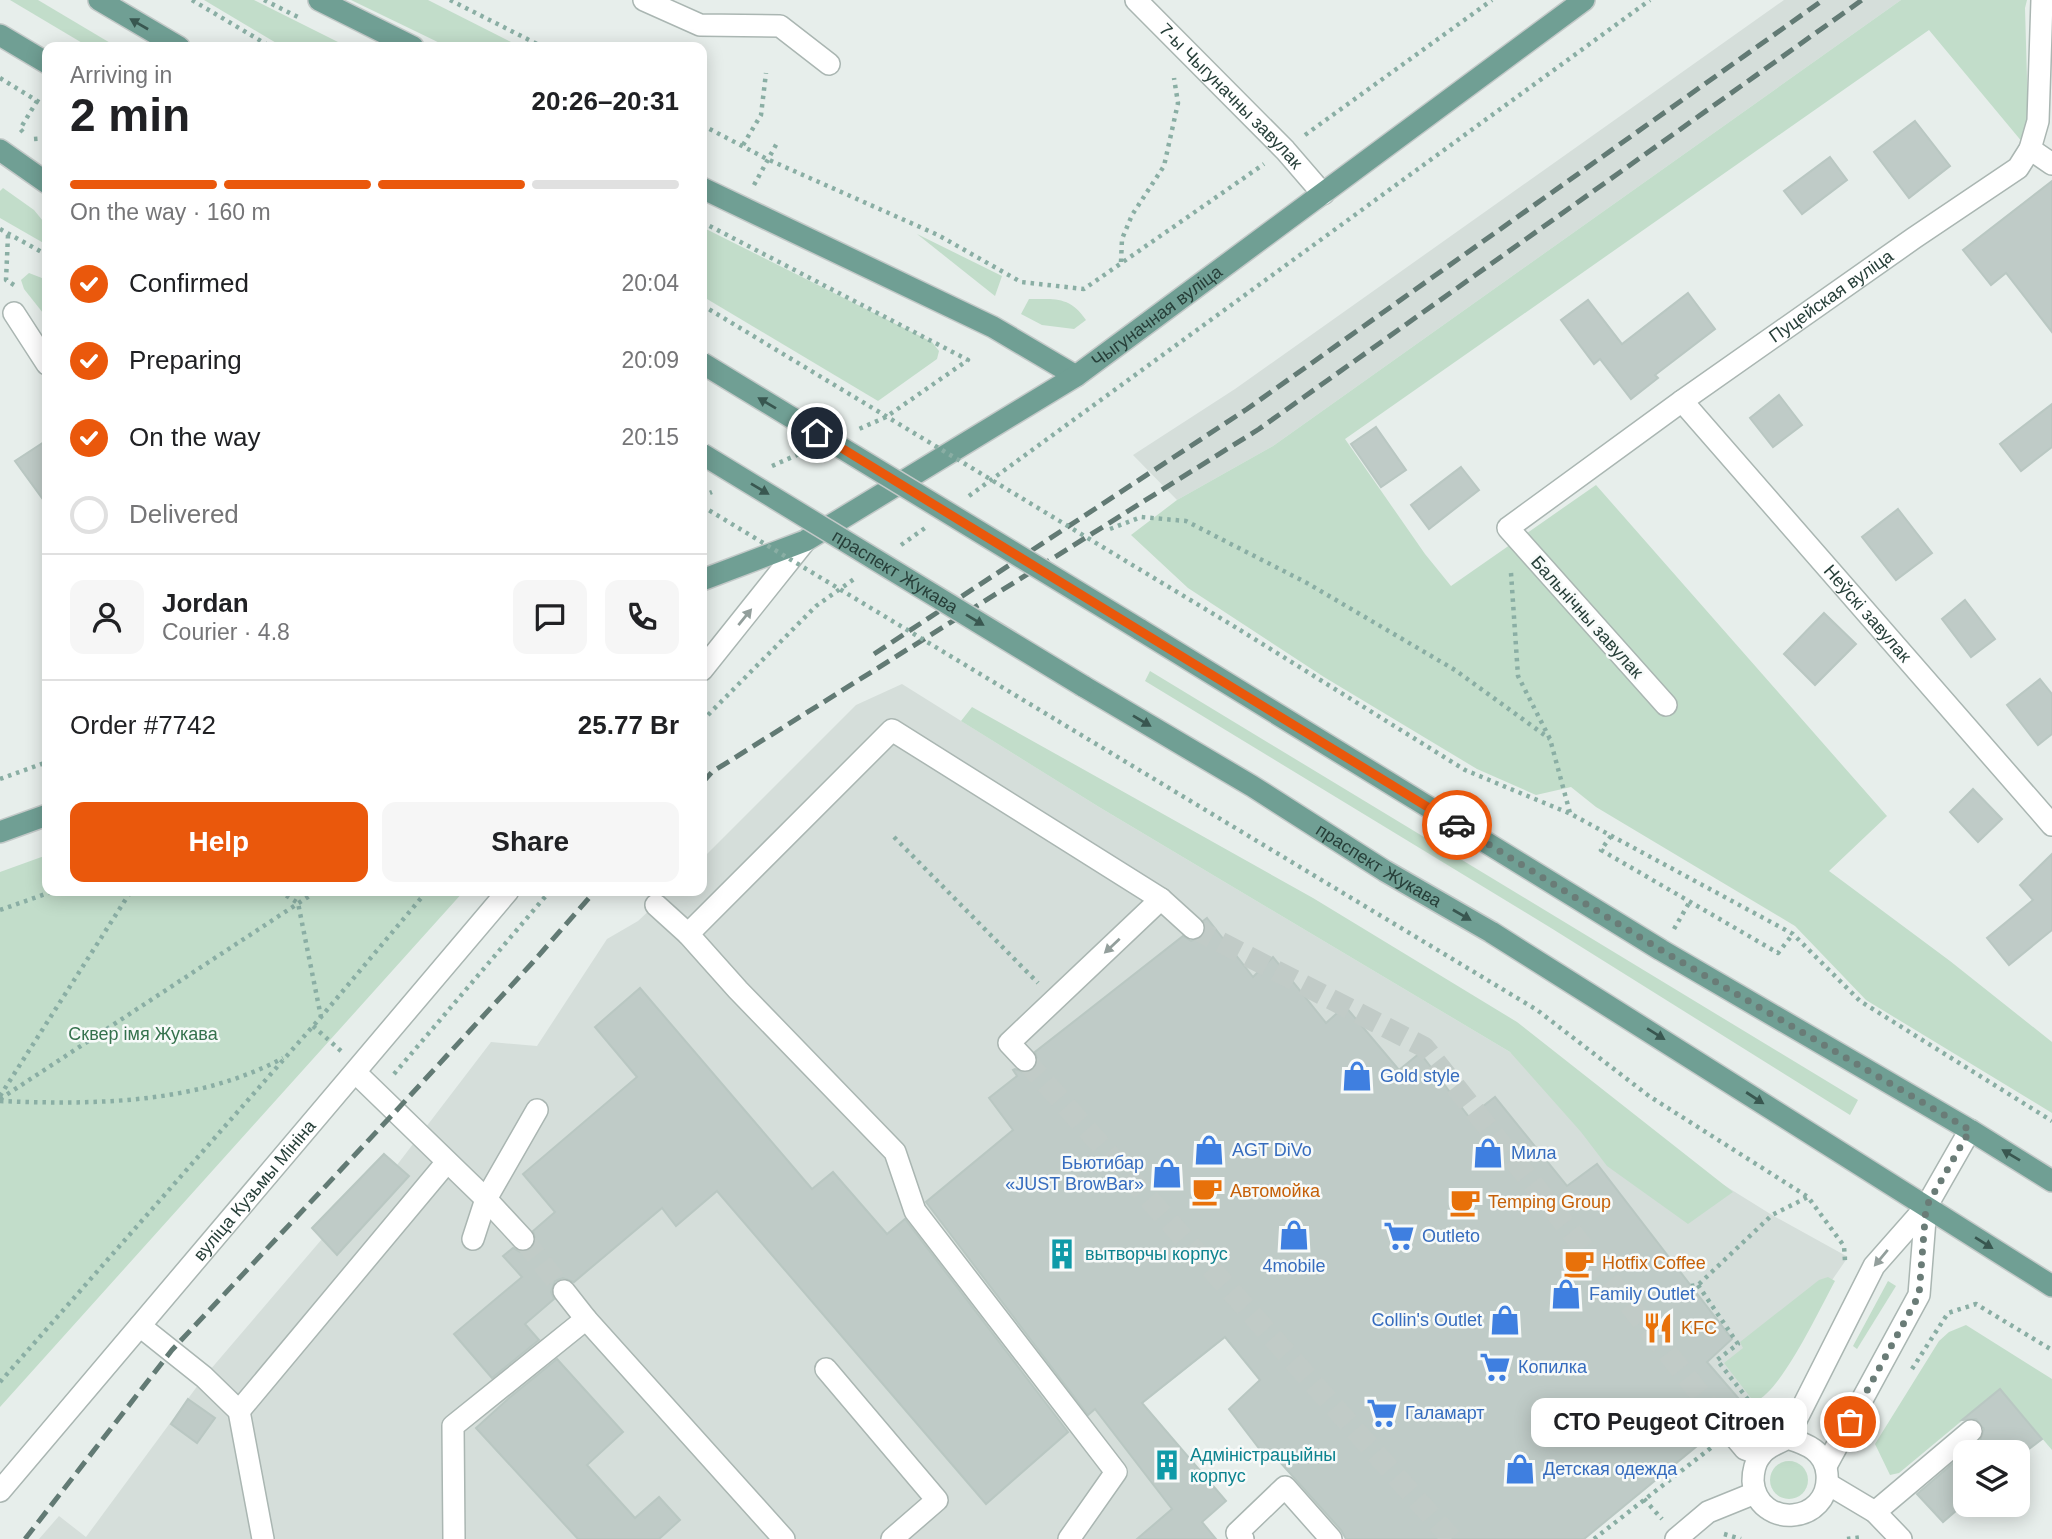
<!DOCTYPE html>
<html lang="en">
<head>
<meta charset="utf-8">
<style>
	body { margin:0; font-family:Helvetica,sans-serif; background:#f6f6f6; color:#202124; height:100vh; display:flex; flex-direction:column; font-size:26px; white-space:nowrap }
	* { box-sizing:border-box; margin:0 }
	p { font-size:23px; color:#757577 }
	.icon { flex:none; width:38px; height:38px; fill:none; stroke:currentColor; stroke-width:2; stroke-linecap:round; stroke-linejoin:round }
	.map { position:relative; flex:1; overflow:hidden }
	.sheet { position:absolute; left:42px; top:42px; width:665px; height:854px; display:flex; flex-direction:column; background:#fff; border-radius:14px; box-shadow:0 4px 18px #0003 }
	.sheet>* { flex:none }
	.fabs { position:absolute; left:1953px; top:1440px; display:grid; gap:14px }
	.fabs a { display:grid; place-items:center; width:77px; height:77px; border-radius:14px; background:#fff; box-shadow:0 4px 18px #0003; font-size:35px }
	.pin { position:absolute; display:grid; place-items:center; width:60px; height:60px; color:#fff; margin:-30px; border:4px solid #fff; border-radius:50%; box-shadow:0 2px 7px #0007 }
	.courier { position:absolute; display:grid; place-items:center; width:70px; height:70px; margin:-35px; border:5px solid #ea580c; border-radius:50%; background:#fff; color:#222; box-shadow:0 2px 9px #0007 }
	.bubble { position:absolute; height:49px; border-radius:14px; background:#fff; box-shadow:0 4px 18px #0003; font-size:23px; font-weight:800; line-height:49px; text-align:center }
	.headline em { font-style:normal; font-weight:800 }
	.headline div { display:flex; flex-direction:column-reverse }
	.headline { display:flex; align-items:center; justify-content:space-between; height:119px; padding:0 28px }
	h1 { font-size:46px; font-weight:800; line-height:52px }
	.bar { display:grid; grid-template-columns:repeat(4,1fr); gap:10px 7px; align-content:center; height:84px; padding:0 28px }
	.bar i { height:9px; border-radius:5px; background:#e0e0e0 }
	.bar .current { background:#ea580c }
	.bar p { grid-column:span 4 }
	.line { display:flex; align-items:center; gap:18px; padding:0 28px; border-top:2px solid #e0e0e0 }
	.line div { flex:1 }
	.round { display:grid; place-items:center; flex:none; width:74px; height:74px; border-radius:14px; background:#f6f6f6 }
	ol { padding:0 28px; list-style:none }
	li { display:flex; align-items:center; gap:21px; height:77px }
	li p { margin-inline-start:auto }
	li .icon { padding:7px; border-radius:50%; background:#ea580c; color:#fff; stroke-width:4 }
	li:last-child { color:#757577 }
	li i { width:38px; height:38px; border:4px solid #e0e0e0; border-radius:50% }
	.action { display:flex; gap:14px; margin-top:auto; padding:14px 28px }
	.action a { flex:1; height:80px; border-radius:14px; background:#ea580c; color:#fff; font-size:28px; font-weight:800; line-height:80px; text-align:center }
	.action a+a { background:#f6f6f6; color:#202124 }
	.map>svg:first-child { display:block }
</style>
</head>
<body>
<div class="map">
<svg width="2052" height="1539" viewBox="0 0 2052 1539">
	<rect width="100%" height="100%" fill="#e7eeeb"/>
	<g fill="#d5deda">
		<polygon points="1784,0 1901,0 1273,446 1177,500 1133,455 1235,389"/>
		<polygon points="902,684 1099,807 1510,1052 1772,1215 1848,1257 1745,1406 1584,1539 1346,1539 1270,1451 1264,1455 1229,1409 1260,1380 1225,1338 1143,1403 1226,1501 1195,1527 1205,1539 39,1539 59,1516 86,1537 204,1377 322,1239 312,1228 384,1154 397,1165 491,1042 537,1046 607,939 638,921 670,891 702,891 702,859 856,705"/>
	</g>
	<g fill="#c2ddca">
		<polygon points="10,0 38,0 117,47 89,47"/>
		<polygon points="204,0 254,0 348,47 283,47"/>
		<polygon points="351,0 428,0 521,47 448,47"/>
		<polygon points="1901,0 2027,0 2025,8 2028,115 2023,143 1929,30 1345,439 1425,554 1451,586 1596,485 1887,816 1829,871 1950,961 2052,1042 2052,1113 1866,1000 1795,926 1596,807 1571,787 1536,795 1477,769 1324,677 1188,588 1131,535 1177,500 1273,446"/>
		<polygon points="3,188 34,210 47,226 47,245 0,218 0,191"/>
		<polygon points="702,227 932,342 939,351 937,359 878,401 702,296"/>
		<polygon points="917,234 1002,276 995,296"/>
		<polygon points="29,273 47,280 47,318 24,289 21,280"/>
		<path d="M1029,299c26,0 41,-3 57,21l-12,9 -32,-4 -21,-11z"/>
		<polygon points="1150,671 1858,1100 1850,1115 1551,928 1145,681"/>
		<polygon points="972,707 1313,898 1517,1022 1733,1192 1688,1224 1607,1166 1581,1132 1510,1052 1099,807 961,721"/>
		<polygon points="47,855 47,891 464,891 0,1407 0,872"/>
		<path d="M1828,1277l7,4c-15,27 -54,112 -81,121l-30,-39 19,-15 -3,-6 79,-62z"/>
		<polygon points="1888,1281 1896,1286 1857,1349 1853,1346"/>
		<polygon points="1966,1325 2052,1379 2052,1450 2000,1389 1899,1473 1890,1475 1875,1444 1939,1341 1949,1332"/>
		<circle cx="1789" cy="1480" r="19"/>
	</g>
	<g fill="#bfcbc7" stroke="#b9c7c2" stroke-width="2">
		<polygon points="1915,121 1950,166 1909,198 1874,152"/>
		<polygon points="1830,157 1847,180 1802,214 1784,191"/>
		<polygon points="2052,181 2052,332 2006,273 1991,285 1963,250"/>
		<polygon points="1688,293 1715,329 1655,375 1658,378 1631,399 1600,359 1594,364 1561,320 1588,300 1622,344"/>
		<polygon points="1779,395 1802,425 1773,447 1750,418"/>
		<polygon points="2052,404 2052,447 2021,471 2000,444"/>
		<polygon points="1376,427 1406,470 1381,487 1351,444"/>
		<polygon points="47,440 47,505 15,461"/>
		<polygon points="1461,467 1479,490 1429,529 1411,505"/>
		<polygon points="1898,509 1932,553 1896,580 1862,537"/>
		<polygon points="1965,600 1995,639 1971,657 1942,619"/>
		<polygon points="1824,613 1856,644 1815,685 1784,654"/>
		<polygon points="2040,679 2052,694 2052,734 2038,745 2007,705"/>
		<polygon points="1973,789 2002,819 1978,842 1950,812"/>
		<polygon points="2052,854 2052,930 2009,965 1987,938 2033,900 2020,885"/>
		<polygon points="1207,918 1253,977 1273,957 1326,1023 1345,1006 1399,1070 1420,1053 1469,1117 1495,1097 1567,1186 1597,1164 1732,1339 1707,1362 1745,1406 1734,1415 1728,1412 1716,1414 1712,1420 1714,1432 1584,1539 1346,1539 1341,1530 1270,1451 1264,1455 1229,1409 1260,1380 1225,1337 1142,1403 1226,1501 1202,1522 1216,1539 1137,1539 1172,1509 1095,1409 1088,1415 926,1202 1013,1130 989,1098 1017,1076 1013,1070 1015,1069 1027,1073 1033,1070 1038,1063 1035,1052 1183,936 1191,941 1202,937 1206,930 1203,921"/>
		<polygon points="640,988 812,1189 833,1172 887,1234 905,1219 1068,1432 986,1504 717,1191 676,1226 662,1208 574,1282 563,1278 555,1281 551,1292 554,1299 525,1324 539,1340 492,1378 454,1334 522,1277 503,1256 513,1248 520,1252 531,1249 536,1242 533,1231 555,1212 523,1174 637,1077 595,1027"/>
		<polygon points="384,1154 409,1176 337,1255 312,1228"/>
		<polygon points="557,1359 623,1432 587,1465 635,1518 659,1497 680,1520 659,1539 578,1539 476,1428 509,1398"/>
		<polygon points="2000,1389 2042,1439 2025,1452 1966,1452 1980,1441 1984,1429 1976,1419 1962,1420"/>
		<polygon points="188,1399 215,1418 197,1443 171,1424"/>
		<polygon points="1965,1453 1965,1503 1943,1522 1917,1494"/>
	</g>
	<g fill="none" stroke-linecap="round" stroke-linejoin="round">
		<g stroke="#c1cbc7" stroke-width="21" stroke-dasharray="21 10" stroke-linecap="butt">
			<polyline points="1193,928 1424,1047 1724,1424"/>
			<polyline points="1025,1060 1452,1539"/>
			<polyline points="523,1239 564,1291"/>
		</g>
		<g stroke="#aab6b2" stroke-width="24">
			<g id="minor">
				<polyline points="644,0 700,25 780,26 829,64"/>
				<path id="s1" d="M1136,0l149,150 38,44"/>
				<polyline points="2030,149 2052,164"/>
				<polyline points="14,313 47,364"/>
				<path id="s2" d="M1682,401l370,424"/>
				<polyline points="702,670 805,541"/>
				<path id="s3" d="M1666,705l-158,-177 174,-127 232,-163 104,-70 12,-19 8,-28 4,-121"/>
				<polyline points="656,905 688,934"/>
				<polyline points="1025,1060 1009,1043 1161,899"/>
				<polyline points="356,1073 486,1199 523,1239"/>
				<polyline points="473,1239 486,1199 537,1110"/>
				<polyline points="564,1291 586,1319"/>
				<polyline points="140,1326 204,1377 239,1411 263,1539"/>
				<polyline points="826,1369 937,1500 892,1539"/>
				<polyline points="239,1411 447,1162"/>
				<polyline points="1724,1424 1745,1449 1761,1455"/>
				<polyline points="1787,1438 1874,1266 1926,1207 1970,1130"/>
				<path d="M1787,1438c20,6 38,13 40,36 4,51 -70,56 -74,7 0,-9 2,-18 7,-25 7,-10 18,-12 27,-18z"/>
				<polyline points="1826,1466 1919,1295 1926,1207"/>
				<polyline points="1828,1484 1875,1512 1901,1539"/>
				<path id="s4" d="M0,1491l508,-600"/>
				<polyline points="1875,1512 1971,1431"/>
				<polyline points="454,1539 453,1426 586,1319 784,1539"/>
				<polyline points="1069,1539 1116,1472 915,1211 895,1152 738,990 688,934 892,730 1161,899 1193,928"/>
				<polyline points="1243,1539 1237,1533 1285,1487 1331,1539"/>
				<polyline points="1676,1539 1708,1512 1755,1493"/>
			</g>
		</g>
		<g stroke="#c3c9c8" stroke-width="24">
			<g id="major">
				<polyline points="99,0 179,47"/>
				<polyline points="319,0 413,47"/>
				<polyline points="0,35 47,63"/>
				<polyline points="0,150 47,183"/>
				<polyline points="702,188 993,327 1076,376"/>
				<path id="s5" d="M702,580l103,-39 271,-165 508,-376"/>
				<polyline points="1139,629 1661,950 1970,1130 2052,1181"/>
				<path id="s6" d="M1083,686l169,100 133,85 106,61 561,354"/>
				<polyline points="0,832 47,815"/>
			</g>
		</g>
		<g stroke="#8aaea4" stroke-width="4.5" stroke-dasharray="3.5 5" stroke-linecap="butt">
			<polyline points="192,0 271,47"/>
			<polyline points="264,0 298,17"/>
			<polyline points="450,0 543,47"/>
			<polyline points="0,78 47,107"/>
			<polyline points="702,125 767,159 938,235 1021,282 1084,289 1264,164"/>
			<polyline points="23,132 20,129 37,101"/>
			<polyline points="1305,135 1492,0"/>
			<polyline points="34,139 47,138"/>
			<polyline points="743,145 761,115 766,73"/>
			<polyline points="754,185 777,143"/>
			<polyline points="702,222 968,360 886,417 859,429"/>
			<polyline points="0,229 47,255"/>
			<polyline points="8,235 6,280 14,285"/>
			<polyline points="1121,262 1122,239 1132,215 1164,166 1178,103 1174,78"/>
			<polyline points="772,466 799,454"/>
			<polyline points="702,496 712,492"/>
			<polyline points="969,496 1650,0"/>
			<polyline points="1110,529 1141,517 1186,521 1307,583 1455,670 1550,739"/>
			<polyline points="901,545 925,528"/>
			<polyline points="1511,573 1518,676 1550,739 1570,813"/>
			<polyline points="1240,630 1465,770 1571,814 1793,934 1860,1001 2052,1121"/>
			<polyline points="702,721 816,606 857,577"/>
			<polyline points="1058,721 1537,1010 1649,1096 1808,1197 1844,1246 1845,1261"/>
			<polyline points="0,779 47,762"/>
			<polyline points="1611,836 1601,850 1778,953 1793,934"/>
			<polyline points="894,837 1038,983"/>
			<polyline points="279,891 298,903 321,1017"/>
			<polyline points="0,910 54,891"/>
			<polyline points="1674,929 1689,903"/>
			<polyline points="313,1026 341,1051"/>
			<polyline points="394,1074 550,891"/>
			<polyline points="0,1096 131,891"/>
			<polyline points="0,1099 317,891"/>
			<path d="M0,1101c95,4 197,3 283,-43"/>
			<polyline points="1698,1285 1738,1344 1717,1360 1757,1411"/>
			<polyline points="1691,1286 1698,1285 1772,1215 1808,1197"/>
			<polyline points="1912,1369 1948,1313 1976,1304 2052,1350"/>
			<polyline points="0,1382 321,1017 427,891"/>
			<polyline points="1752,1416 1757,1411 1768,1410 1771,1407"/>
			<polyline points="1644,1499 1662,1519"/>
			<polyline points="1724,1534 1741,1539"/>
			<polyline points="1594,1539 1712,1447"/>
			<polyline points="1847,1539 1863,1537"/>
		</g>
		<use href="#minor" stroke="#fff" stroke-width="21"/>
		<use href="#major" stroke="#709f94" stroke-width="21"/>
		<g stroke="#627a74" stroke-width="5" stroke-dasharray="14 7" stroke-linecap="butt">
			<polyline points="874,654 1247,409 1823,0"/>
			<polyline points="702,783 712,772 1259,429 1862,0"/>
			<polyline points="25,1539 172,1350 395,1112 533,962 595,891"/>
		</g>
		<g stroke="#c3c9c8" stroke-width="24" stroke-linecap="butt">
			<g id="major-bridge">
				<polyline points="702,363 1139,629"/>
				<path id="s7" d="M702,454l381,232"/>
			</g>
		</g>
		<g stroke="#8aaea4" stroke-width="4.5" stroke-dasharray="3.5 5" stroke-linecap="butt">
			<polyline points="702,305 1240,630"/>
			<polyline points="702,506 1058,721"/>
		</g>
		<use href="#major-bridge" stroke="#709f94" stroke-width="21"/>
	</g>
	<defs><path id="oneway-solid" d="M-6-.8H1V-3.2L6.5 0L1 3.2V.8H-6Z" transform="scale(1.75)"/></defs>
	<g fill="#395750">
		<use href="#oneway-solid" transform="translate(139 24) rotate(-150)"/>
		<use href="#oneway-solid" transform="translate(767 403) rotate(-149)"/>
		<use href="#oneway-solid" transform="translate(760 489) rotate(31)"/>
		<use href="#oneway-solid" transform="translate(975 620) rotate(31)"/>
		<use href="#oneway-solid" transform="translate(1142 721) rotate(31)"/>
		<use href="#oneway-solid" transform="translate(1462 915) rotate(30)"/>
		<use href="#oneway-solid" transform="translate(1656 1034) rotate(32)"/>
		<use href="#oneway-solid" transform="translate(1755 1098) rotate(33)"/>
		<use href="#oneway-solid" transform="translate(2011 1155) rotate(-149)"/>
		<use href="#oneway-solid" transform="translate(1984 1243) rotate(32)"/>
	</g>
	<g fill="#939f9c">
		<use href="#oneway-solid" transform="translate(745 617) rotate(-51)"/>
		<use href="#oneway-solid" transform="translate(1112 946) rotate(137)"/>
		<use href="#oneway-solid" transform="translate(1881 1258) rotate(130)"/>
	</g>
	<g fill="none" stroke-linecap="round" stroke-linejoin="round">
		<polyline stroke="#6a7c77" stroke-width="7" stroke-dasharray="0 12.6" points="1457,825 1661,950 1970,1130 1926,1207 1919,1295 1850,1422"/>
		<polyline stroke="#ea580c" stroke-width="9" points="817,433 1457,825"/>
	</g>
	<defs>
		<g id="shop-bare" transform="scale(2.415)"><path d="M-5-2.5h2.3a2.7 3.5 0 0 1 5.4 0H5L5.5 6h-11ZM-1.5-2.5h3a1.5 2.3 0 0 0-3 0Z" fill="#3f7fe0" stroke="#f7faf9" stroke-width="2.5" paint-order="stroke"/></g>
		<g id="cafe-bare" transform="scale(2.415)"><path d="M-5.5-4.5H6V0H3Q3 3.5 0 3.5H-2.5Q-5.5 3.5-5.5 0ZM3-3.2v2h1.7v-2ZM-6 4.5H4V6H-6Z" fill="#e8710a" stroke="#f7faf9" stroke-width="2.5" paint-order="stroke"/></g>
		<g id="supermarket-bare" transform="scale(2.415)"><path d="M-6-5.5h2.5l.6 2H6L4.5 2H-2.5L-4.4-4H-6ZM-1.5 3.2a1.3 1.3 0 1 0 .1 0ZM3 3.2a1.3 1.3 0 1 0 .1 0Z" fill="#3f7fe0" stroke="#f7faf9" stroke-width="2.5" paint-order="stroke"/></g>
		<g id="building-bare" transform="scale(2.415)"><path d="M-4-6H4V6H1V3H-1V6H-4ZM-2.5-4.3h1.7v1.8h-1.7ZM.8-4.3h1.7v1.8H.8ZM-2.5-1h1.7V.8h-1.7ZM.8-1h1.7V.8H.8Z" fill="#0f9aa8" stroke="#f7faf9" stroke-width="2.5" paint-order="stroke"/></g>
		<g id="restaurant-bare" transform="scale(2.415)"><path d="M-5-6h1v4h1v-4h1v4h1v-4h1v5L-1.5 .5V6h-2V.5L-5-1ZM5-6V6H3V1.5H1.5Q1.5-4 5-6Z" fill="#e8710a" stroke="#f7faf9" stroke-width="2.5" paint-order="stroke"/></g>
	</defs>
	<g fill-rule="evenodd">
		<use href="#shop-bare" x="1357" y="1076"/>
		<use href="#shop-bare" x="1209" y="1150"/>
		<use href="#shop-bare" x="1488" y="1153"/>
		<use href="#shop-bare" x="1167" y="1173"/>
		<use href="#cafe-bare" x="1207" y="1191"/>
		<use href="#cafe-bare" x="1465" y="1202"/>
		<use href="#shop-bare" x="1294" y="1235"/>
		<use href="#supermarket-bare" x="1399" y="1236"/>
		<use href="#building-bare" x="1062" y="1254"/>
		<use href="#cafe-bare" x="1579" y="1263"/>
		<use href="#shop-bare" x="1566" y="1294"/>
		<use href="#shop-bare" x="1505" y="1320"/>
		<use href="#restaurant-bare" x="1658" y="1328"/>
		<use href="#supermarket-bare" x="1495" y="1367"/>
		<use href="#supermarket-bare" x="1382" y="1413"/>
		<use href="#building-bare" x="1167" y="1465"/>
		<use href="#shop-bare" x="1520" y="1469"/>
	</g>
	<g text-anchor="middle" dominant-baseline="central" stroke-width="5" stroke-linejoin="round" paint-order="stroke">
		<g font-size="18" fill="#273f39" stroke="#f7faf9">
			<text stroke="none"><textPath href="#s1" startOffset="135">7-ы Чыгуначны завулак</textPath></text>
			<text stroke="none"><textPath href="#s3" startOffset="635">Пуцейская вуліца</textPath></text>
			<text stroke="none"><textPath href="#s5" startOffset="528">Чыгуначная вуліца</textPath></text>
			<text stroke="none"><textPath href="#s7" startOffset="226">праспект Жукава</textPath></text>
			<text stroke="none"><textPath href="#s2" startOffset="282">Неўскі завулак</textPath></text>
			<text transform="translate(1587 617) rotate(48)">Бальнічны завулак</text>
			<text stroke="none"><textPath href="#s6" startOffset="346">праспект Жукава</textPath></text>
			<text stroke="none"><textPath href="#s4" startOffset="394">вуліца Кузьмы Мініна</textPath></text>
		</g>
		<g font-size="18" fill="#35724d" stroke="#f7faf9">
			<text x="143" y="1034">Сквер імя Жукава</text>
		</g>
		<g font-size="18" fill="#366cbe" stroke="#f7faf9" text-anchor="start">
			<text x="1380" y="1076">Gold style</text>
			<text x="1232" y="1150">AGT DiVo</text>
			<text x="1511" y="1153">Мила</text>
			<text x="1144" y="1163" text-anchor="end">Бьютибар<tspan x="1144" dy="21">«JUST BrowBar»</tspan></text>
			<text x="1422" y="1236">Outleto</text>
			<text x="1294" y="1266" text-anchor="middle">4mobile</text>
			<text x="1589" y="1294">Family Outlet</text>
			<text x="1482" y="1320" text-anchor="end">Collin's Outlet</text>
			<text x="1518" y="1367">Копилка</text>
			<text x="1405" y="1413">Галамарт</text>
			<text x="1543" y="1469">Детская одежда</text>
		</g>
		<g font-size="18" fill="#c56008" stroke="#f7faf9" text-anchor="start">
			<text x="1230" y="1191">Автомойка</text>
			<text x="1488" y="1202">Temping Group</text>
			<text x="1602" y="1263">Hotfix Coffee</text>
			<text x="1681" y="1328">KFC</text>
		</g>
		<g font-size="18" fill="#0d838f" stroke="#f7faf9" text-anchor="start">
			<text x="1085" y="1254">вытворчы корпус</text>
			<text x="1190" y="1455">Адміністрацыйны<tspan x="1190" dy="21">корпус</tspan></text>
		</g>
	</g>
</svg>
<div class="fabs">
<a><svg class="icon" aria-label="layers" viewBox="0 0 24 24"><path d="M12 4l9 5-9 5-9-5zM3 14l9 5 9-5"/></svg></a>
</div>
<div class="pin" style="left:1850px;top:1422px;background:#ea580c"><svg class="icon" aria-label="bag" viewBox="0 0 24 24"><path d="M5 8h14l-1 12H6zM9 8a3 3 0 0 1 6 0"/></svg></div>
<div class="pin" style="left:817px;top:433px;background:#1f2937"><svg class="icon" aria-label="home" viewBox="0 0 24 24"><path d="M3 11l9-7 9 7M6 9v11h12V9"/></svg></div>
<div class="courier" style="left:1457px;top:825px"><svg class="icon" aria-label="car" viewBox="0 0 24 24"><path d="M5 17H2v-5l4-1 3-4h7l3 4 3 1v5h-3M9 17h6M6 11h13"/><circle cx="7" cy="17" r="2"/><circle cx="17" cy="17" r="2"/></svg></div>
<div class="bubble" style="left:1531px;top:1398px;width:276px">СТО Peugeot Citroen</div>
<section class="sheet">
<div class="headline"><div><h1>2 min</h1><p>Arriving in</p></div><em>20:26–20:31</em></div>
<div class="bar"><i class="current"></i><i class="current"></i><i class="current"></i><i></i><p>On the way · 160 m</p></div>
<ol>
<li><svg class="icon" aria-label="check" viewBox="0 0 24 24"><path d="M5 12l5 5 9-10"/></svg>Confirmed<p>20:04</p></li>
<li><svg class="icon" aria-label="check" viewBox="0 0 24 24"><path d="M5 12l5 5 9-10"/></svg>Preparing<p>20:09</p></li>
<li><svg class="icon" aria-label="check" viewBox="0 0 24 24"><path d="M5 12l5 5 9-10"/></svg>On the way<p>20:15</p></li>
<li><i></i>Delivered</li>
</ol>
<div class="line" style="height:126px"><a class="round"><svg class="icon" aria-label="person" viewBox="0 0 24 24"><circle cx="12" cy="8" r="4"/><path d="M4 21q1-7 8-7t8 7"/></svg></a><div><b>Jordan</b><p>Courier · 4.8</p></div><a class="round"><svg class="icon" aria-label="chat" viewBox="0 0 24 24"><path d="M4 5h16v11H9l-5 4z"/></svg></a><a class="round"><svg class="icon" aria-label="phone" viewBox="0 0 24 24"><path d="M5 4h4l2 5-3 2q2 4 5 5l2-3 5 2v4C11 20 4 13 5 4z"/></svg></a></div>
<div class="line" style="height:91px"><div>Order #7742</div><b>25.77 Br</b></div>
<div class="action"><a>Help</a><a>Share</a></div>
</section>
</div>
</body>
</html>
